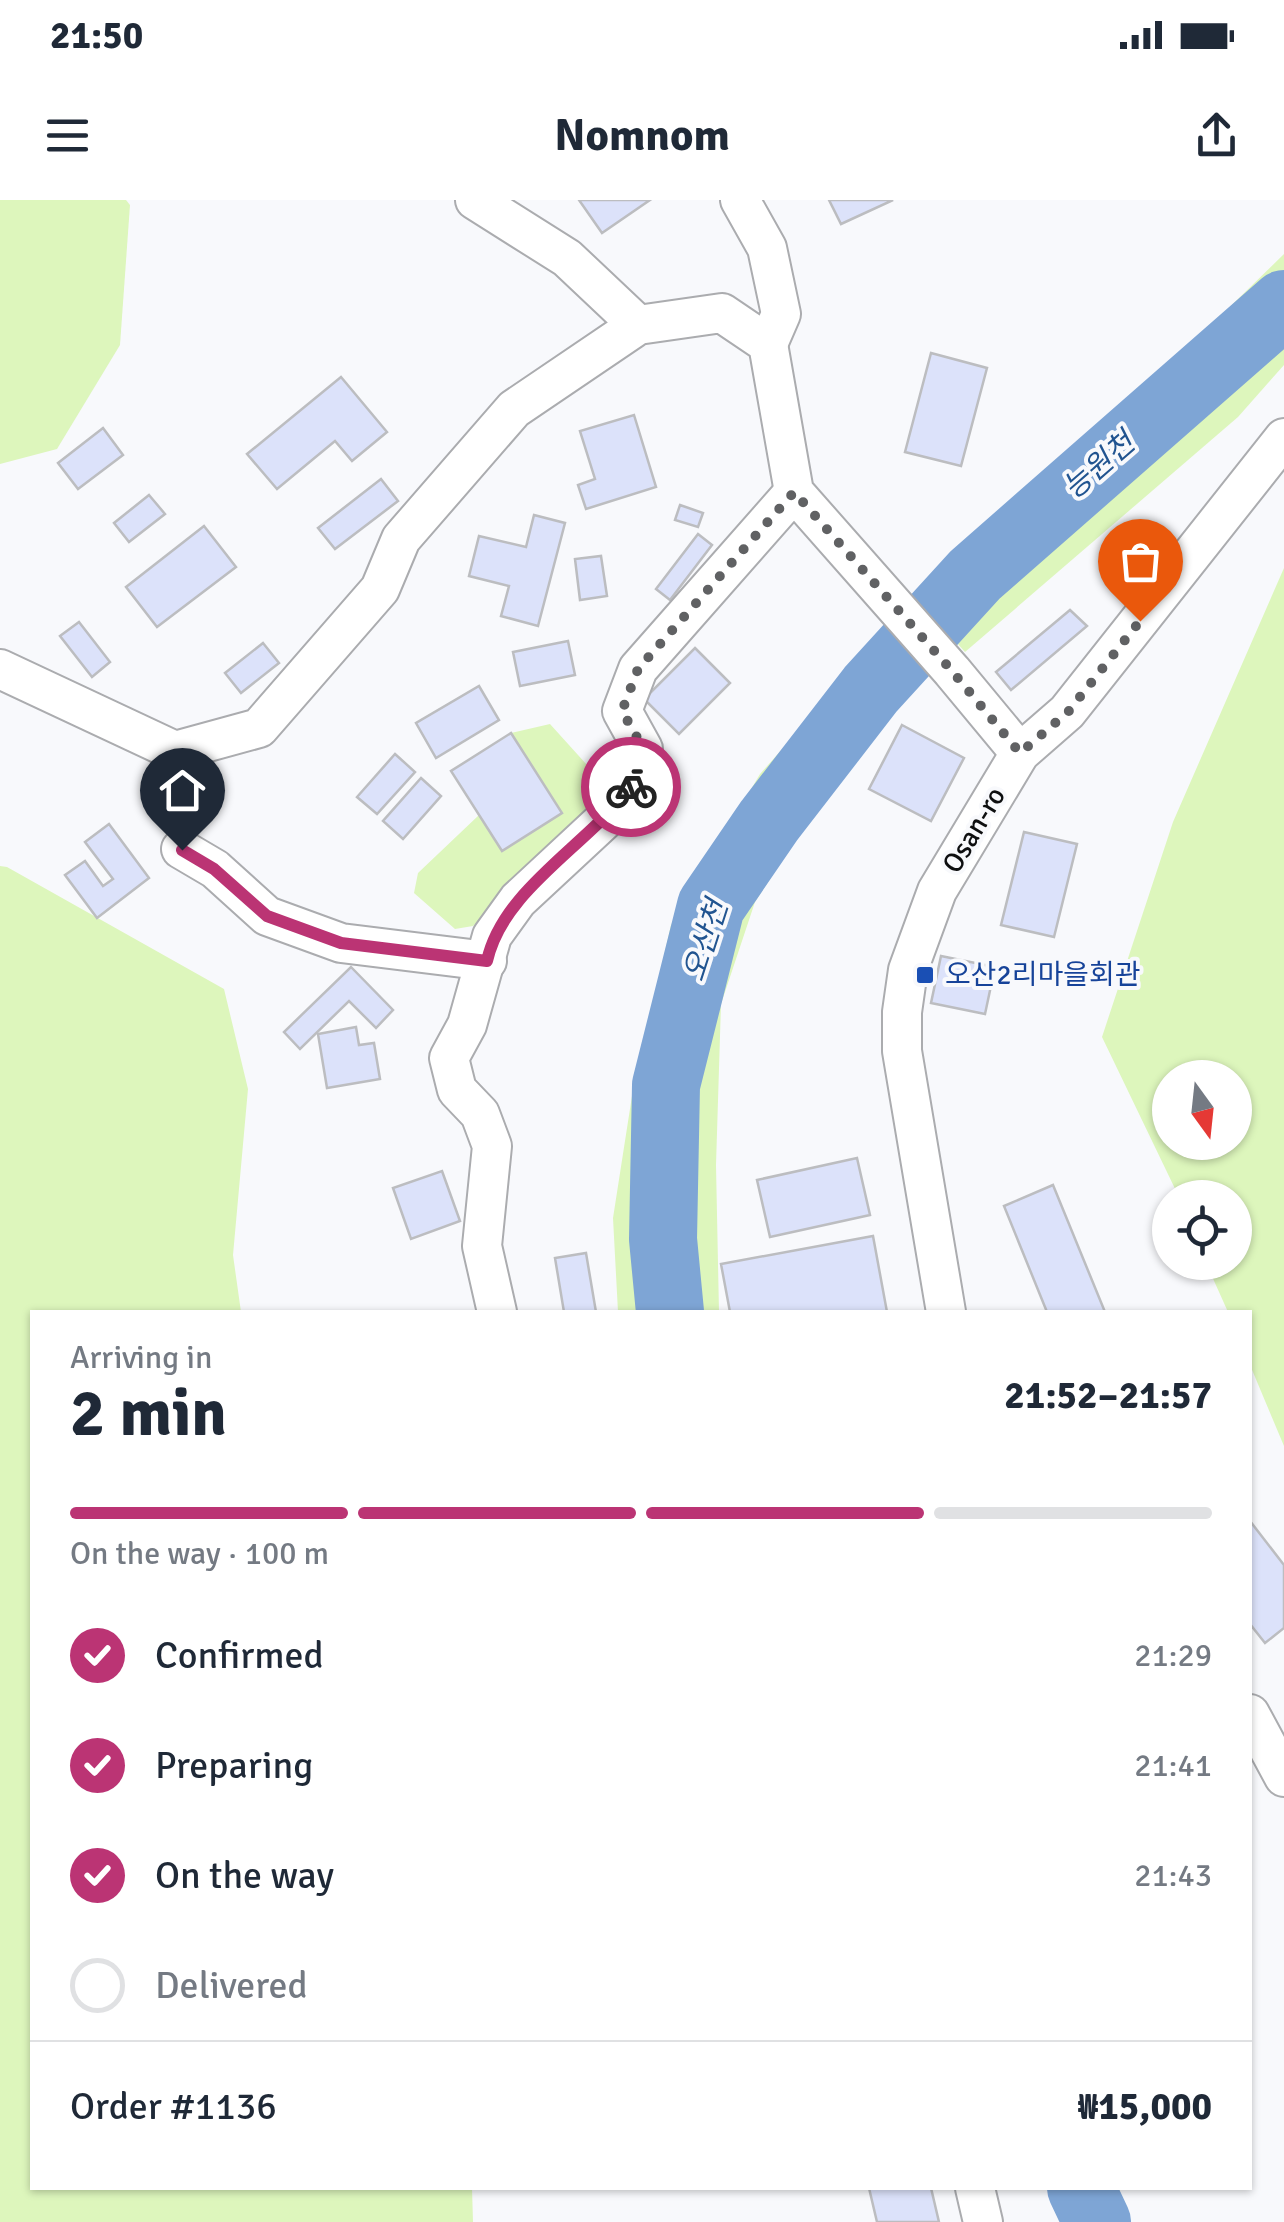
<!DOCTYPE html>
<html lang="en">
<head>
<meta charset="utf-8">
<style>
	body { margin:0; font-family:Signika,"Noto Sans KR",sans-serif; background:#f6f6f7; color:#1f2937; height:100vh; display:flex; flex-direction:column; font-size:38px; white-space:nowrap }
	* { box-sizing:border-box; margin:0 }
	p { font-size:32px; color:#747a83 }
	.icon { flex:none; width:55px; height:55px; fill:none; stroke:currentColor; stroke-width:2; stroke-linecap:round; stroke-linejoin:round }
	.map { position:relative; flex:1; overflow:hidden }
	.side { position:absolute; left:30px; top:1110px; width:1222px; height:880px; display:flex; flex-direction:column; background:#fff; border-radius:0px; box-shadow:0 2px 8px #0004 }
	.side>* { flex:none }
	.needle { width:65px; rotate:165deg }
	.fabs { position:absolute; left:1152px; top:860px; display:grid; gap:20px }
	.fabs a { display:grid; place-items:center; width:100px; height:100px; border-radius:50%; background:#fff; box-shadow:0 2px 8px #0004; font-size:50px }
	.pin { position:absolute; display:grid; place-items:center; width:85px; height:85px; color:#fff; margin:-102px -42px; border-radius:50% 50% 50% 0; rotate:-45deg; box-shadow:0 0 10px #0007 }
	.pin .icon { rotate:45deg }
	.courier { position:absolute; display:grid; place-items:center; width:100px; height:100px; margin:-50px; border:8px solid #bb3474; border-radius:50%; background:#fff; color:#222; box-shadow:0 2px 12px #0007 }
	.headline em { font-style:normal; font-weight:700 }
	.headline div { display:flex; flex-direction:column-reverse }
	.headline { display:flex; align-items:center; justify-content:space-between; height:170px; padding:0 40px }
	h1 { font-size:65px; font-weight:700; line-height:75px }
	.bar { display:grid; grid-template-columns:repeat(4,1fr); gap:15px 10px; align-content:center; height:120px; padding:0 40px }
	.bar i { height:12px; border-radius:8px; background:#e0e1e3 }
	.bar .active { background:#bb3474 }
	.bar p { grid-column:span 4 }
	.line { display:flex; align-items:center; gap:25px; padding:0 40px; border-top:2px solid #e0e1e3 }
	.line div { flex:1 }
	ol { padding:0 40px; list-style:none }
	li { display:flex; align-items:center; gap:30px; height:110px }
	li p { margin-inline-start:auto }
	li .icon { padding:10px; border-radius:50%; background:#bb3474; color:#fff; stroke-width:4 }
	li:last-child { color:#747a83 }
	li i { width:55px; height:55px; border:5px solid #e0e1e3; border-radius:50% }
	.status { display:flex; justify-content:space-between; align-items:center; height:70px; padding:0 50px; background:#fff; direction:ltr }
	.status svg { height:28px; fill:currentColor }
	header { display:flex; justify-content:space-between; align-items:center; height:130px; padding:0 40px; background:#fff; font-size:45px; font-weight:700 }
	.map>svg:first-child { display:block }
</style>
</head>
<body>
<div class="status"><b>21:50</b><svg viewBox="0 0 49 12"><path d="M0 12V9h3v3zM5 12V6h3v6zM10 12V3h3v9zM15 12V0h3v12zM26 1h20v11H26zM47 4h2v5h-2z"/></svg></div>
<header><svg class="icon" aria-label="menu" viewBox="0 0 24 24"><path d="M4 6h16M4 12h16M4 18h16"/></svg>Nomnom<svg class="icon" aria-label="share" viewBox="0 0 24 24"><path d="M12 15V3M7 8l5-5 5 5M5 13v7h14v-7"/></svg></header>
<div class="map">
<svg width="1284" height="2022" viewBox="0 0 1284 2022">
	<rect width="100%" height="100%" fill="#f8f9fc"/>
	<g fill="#ddf6bc" fill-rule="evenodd">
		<polygon points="0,0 126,0 130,5 120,145 57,249 0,264"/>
		<polygon points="1284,54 1284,100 973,375 935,416 924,407 952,371 1031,301"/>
		<polygon points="1284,112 1284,165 1238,217 965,452 939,423 967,393"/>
		<path d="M1284,368v878l-34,-81v-53h-22l-22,-49 29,-1v-64l-56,-1 -77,-160 71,-215zM1170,878h65v64h-65z"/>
		<polygon points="890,428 906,443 871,481 708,703 662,884 658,1040 663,1112 618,1112 613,1018 632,896 671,725 760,574"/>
		<polygon points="913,451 927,468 852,552 755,702 721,804 716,965 719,1112 675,1112 669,1038 671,886 715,707"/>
		<polygon points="550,524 597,576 597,610 473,726 455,729 414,693 418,673 479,615 451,571 511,533"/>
		<polygon points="0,666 7,667 224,789 248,889 233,1055 241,1112 32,1112 32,1988 472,1988 473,2022 0,2022"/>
	</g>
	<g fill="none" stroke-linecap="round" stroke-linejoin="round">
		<g stroke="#7ea5d5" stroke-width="68">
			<polyline points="670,1112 663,1039 666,885 711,706 769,621 871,489 975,375 1284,104"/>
			<polyline points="1081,1988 1097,2022"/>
		</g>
	</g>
	<g fill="#dce2fa" stroke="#bcbdc0" stroke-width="2.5">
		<polygon points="579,0 650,0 602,33"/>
		<polygon points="829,0 893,0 841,24"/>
		<polygon points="931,153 987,168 961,266 905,252"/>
		<polygon points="341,177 387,232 352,261 335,241 277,289 247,254"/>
		<polygon points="634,215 656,287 586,309 578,285 595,279 580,231"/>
		<polygon points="103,228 123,255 78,289 58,263"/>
		<polygon points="381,279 398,301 335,349 318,328"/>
		<polygon points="149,295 165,314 129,342 114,323"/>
		<polygon points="680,305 703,313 698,327 675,320"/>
		<polygon points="534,315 565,323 538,426 501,416 509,386 469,376 479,336 526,347"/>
		<polygon points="204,326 236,367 157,427 126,387"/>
		<polygon points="698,334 712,345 670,400 656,389"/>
		<polygon points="601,356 607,396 580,400 575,359"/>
		<polygon points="1070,410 1087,426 1011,490 996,472"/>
		<polygon points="79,422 110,462 92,477 60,436"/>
		<polygon points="568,441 575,475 520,486 513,452"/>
		<polygon points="263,443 279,463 241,493 225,473"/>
		<polygon points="695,448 730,483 679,534 644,499"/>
		<polygon points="479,486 499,520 436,558 416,523"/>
		<polygon points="902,525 964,558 931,621 869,589"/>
		<polygon points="511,533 562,613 502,651 451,571"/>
		<polygon points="395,554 415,572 377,614 357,597"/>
		<polygon points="421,578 441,596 403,639 383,621"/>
		<polygon points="109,624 149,678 97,718 65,675 85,661 103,686 113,679 85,642"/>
		<polygon points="1024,632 1077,644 1054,737 1001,725"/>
		<polygon points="941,756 995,767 985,814 931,803"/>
		<polygon points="351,767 393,810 376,828 349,801 300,849 284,832"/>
		<polygon points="356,827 359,845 374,843 380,879 327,888 318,834"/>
		<polygon points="857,958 870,1015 770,1037 757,980"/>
		<polygon points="442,971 460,1021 411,1039 393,988"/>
		<polygon points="1053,985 1105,1112 1047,1112 1004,1006"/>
		<polygon points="873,1036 887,1112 730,1112 721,1064"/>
		<polygon points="586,1053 596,1112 564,1112 555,1058"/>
		<polygon points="1250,1321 1284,1365 1284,1428 1265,1443 1250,1424"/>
		<polygon points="869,1988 931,1988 939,2022 877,2022"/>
	</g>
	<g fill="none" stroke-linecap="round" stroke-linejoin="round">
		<g stroke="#abacaf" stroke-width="42">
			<g id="minor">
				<polyline points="475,0 567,58 638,125"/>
				<polyline points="740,0 767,48 781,114 768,144"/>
				<polyline points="0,469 175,551 259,528 380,389 401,339 514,209 638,125 722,113 768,144 794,292 952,471 1020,553"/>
				<polyline points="181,649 215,669 267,716 341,743 487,761"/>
				<polyline points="497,1112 482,1046 492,946 480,914 457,890 449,858 467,825 492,736 518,700 616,609 636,582 643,549 622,511 638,469 794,292"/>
				<polyline points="946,1112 902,851 902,812 908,770 937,691 1020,553 1067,512 1284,238"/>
				<polyline points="1250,1514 1284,1577"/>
				<polyline points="975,1988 983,2022"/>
			</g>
		</g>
		<use href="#minor" stroke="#fff" stroke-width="38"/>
	</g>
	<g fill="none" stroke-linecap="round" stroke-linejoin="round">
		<polyline stroke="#606163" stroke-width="10" stroke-dasharray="0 18" points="631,587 643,548 622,511 638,469 794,292 952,471 1020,553 1068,512 1140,421"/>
		<path stroke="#bb3474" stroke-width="12" d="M182,650l32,19 53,47 74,27 146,18c16,-72 101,-116 144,-174"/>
	</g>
	<rect fill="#1a4fb4" stroke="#f8f9fc" stroke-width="4" x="915" y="765" width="20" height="20" rx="5"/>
	<g text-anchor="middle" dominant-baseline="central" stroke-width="8" stroke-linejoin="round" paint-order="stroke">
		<g font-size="28" fill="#0e0f10" stroke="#f8f9fc">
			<text transform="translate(974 630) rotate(-59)">Osan-ro</text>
		</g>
		<g font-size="28" fill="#164399" stroke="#f8f9fc" text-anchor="start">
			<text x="945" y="775">오산2리마을회관</text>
		</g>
		<g font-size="30" font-style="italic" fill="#215490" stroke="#f8f9fc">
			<text transform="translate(1099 266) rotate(-41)">능원천</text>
			<text transform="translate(706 741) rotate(-72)">오산천</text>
		</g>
	</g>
</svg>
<div class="fabs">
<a><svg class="needle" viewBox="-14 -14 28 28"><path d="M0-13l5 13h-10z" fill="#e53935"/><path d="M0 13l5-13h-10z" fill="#747a83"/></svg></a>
<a><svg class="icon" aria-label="locate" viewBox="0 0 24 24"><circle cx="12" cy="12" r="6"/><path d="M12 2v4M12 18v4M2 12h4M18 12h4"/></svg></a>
</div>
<div class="pin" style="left:1140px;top:421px;background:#ea580c"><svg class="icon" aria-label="bag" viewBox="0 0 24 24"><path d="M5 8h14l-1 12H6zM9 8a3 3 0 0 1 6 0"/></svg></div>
<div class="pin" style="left:182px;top:650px;background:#1f2937"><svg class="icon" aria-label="home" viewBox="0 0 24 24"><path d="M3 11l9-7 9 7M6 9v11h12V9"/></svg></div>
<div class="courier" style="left:631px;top:587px"><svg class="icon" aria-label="bike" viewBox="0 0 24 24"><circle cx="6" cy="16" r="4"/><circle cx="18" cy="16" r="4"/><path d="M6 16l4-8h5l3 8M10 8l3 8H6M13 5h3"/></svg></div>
<section class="side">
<div class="headline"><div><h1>2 min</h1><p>Arriving in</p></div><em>21:52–21:57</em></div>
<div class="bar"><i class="active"></i><i class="active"></i><i class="active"></i><i></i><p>On the way · 100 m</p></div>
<ol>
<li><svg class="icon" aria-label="check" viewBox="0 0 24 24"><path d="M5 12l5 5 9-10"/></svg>Confirmed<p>21:29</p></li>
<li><svg class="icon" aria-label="check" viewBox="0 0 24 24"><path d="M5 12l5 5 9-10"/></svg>Preparing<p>21:41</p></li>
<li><svg class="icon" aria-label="check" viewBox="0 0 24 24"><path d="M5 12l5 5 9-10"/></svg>On the way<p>21:43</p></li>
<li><i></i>Delivered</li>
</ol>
<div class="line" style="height:130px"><div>Order #1136</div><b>₩15,000</b></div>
</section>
</div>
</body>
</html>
